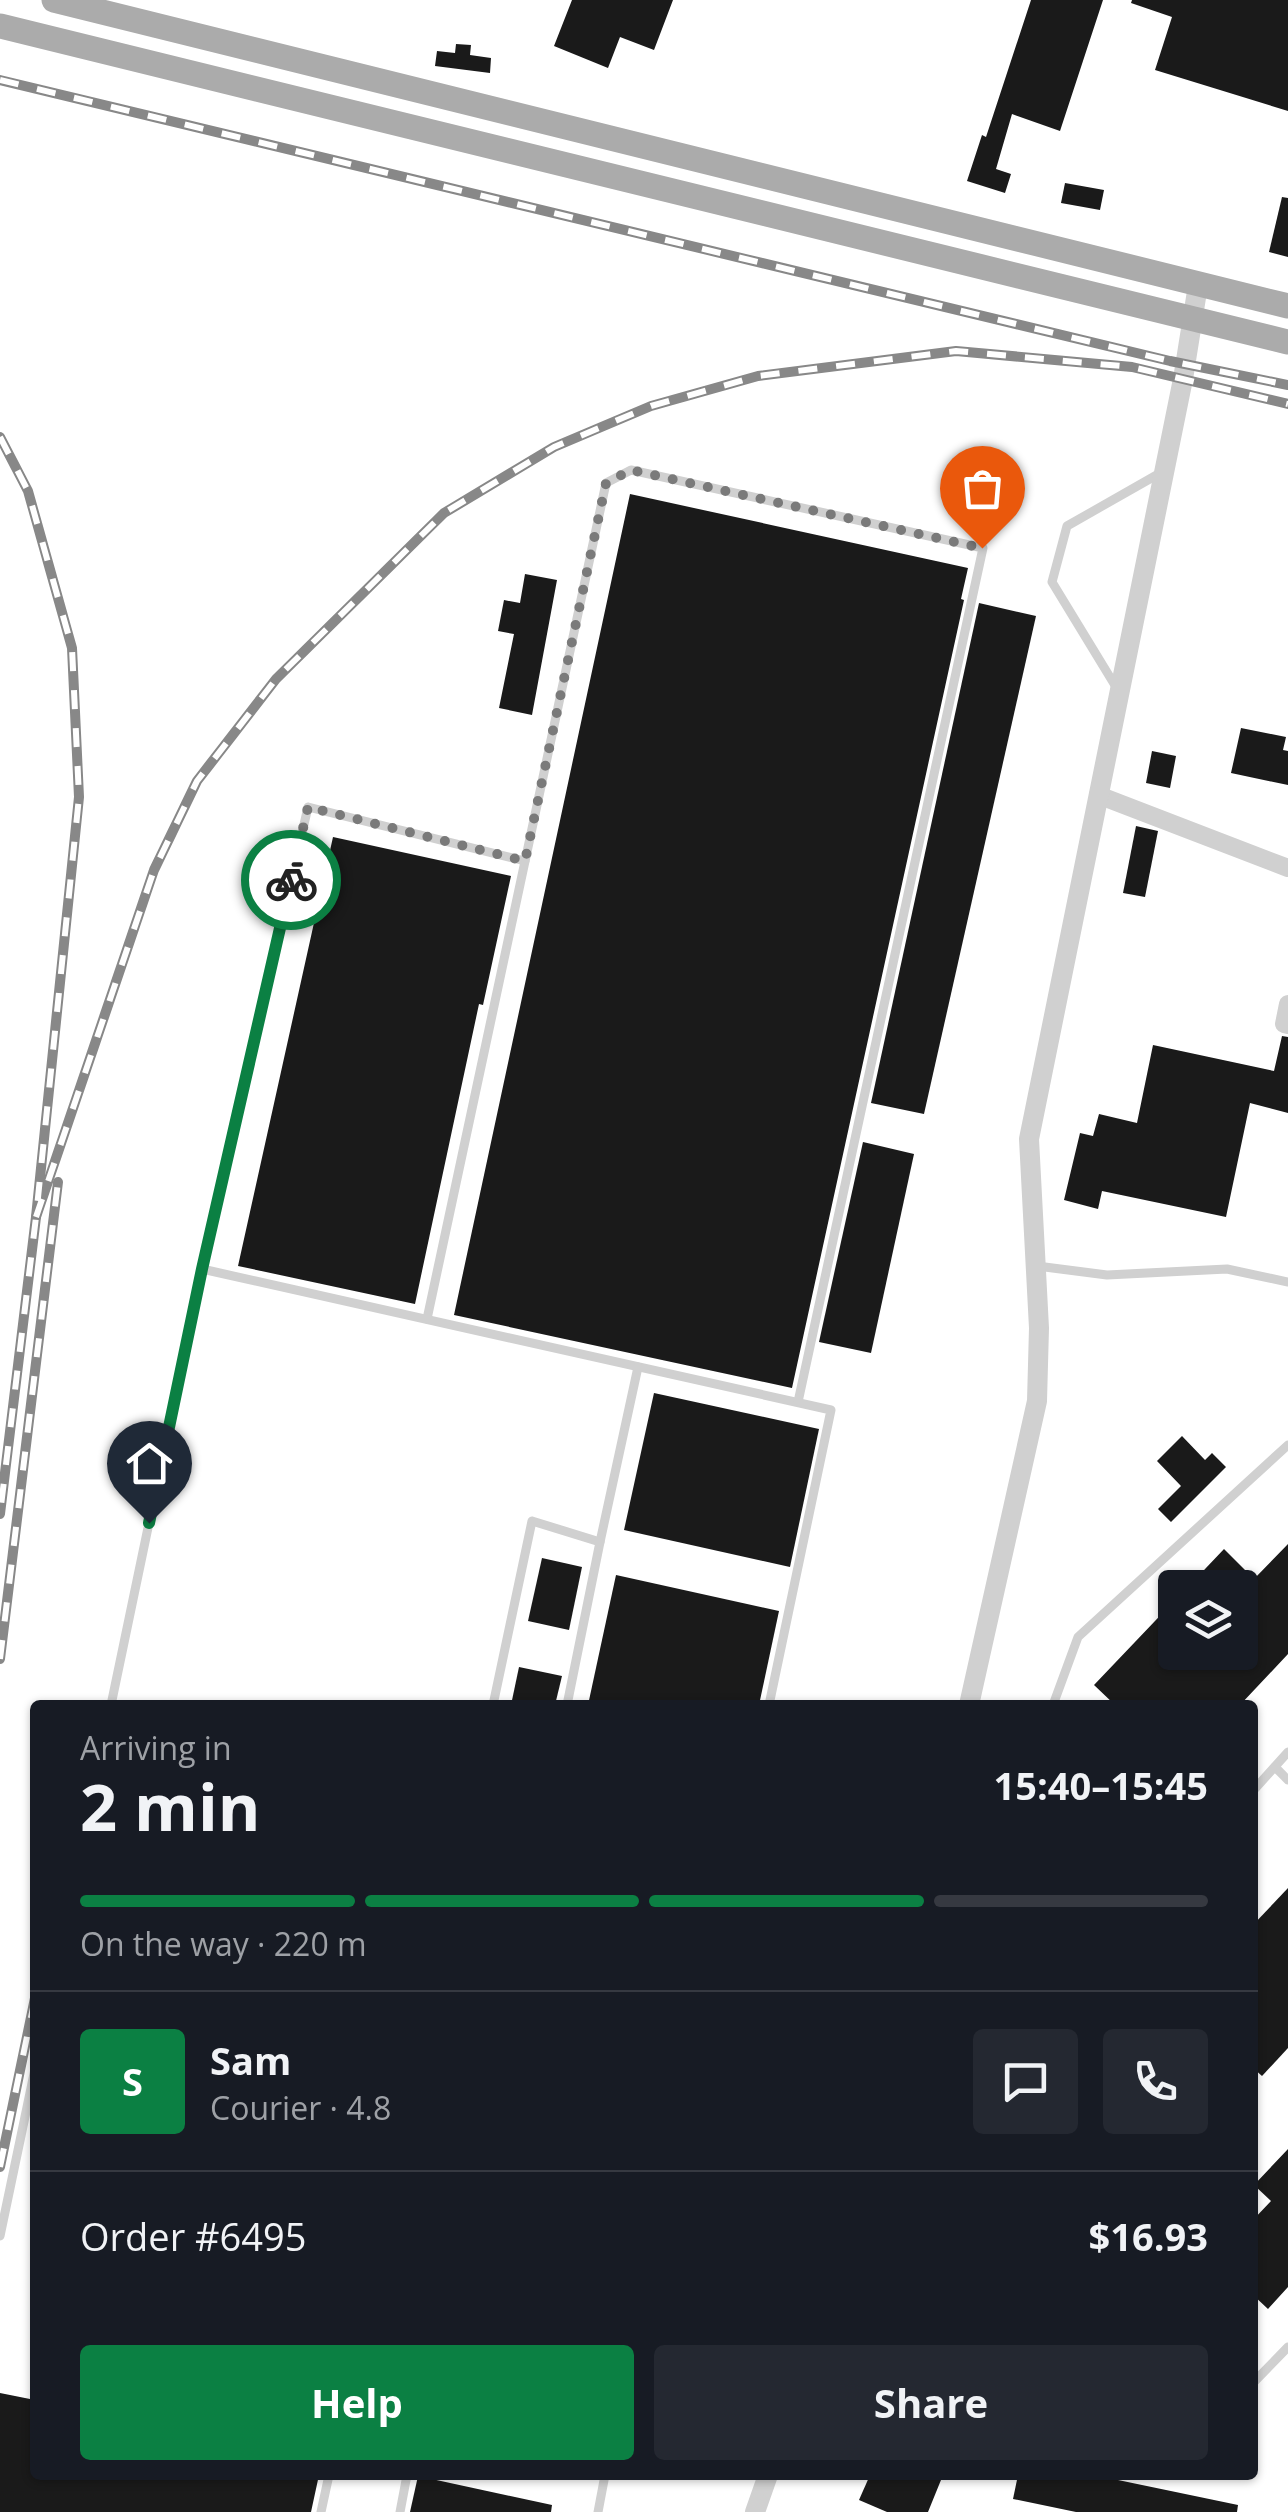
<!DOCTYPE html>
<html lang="en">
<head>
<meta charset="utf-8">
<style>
	body { margin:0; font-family:"Open Sans",sans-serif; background:#242831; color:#f1f3f6; height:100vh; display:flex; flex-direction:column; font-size:38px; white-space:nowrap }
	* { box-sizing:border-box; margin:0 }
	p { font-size:32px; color:#9ea1a6 }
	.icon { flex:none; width:55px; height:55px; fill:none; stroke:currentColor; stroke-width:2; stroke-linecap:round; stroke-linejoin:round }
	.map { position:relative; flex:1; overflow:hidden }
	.sheet { position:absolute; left:30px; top:1700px; width:1228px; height:780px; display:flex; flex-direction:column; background:#171b24; border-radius:10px; box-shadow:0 2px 8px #0004 }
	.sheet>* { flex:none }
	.controls { position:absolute; left:1158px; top:1570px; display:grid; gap:20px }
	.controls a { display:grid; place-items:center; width:100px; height:100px; border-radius:10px; background:#171b24; box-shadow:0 2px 8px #0004; font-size:50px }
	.pin { position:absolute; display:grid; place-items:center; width:85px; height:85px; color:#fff; margin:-102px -42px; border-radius:50% 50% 50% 0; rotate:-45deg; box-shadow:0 0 10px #0007 }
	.pin .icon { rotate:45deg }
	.courier { position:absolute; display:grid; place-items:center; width:100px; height:100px; margin:-50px; border:8px solid #0b8043; border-radius:50%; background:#fff; color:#222; box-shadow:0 2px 12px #0007 }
	.headline em { font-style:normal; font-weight:700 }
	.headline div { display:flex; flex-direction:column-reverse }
	.headline { display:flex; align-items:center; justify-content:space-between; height:170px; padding:0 50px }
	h1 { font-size:65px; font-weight:700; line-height:75px }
	.bar { display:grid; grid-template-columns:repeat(4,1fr); gap:15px 10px; align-content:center; height:120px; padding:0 50px }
	.bar i { height:12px; border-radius:8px; background:#363941 }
	.bar .on { background:#0b8043 }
	.bar p { grid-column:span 4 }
	.line { display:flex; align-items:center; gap:25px; padding:0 50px; border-top:2px solid #363941 }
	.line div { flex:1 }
	.round { display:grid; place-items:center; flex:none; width:105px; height:105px; border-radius:10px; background:#242831 }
	.cta { display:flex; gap:20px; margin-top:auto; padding:20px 50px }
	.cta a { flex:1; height:115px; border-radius:10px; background:#0b8043; color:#fff; font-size:40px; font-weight:700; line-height:115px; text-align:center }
	.cta a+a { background:#242831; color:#f1f3f6 }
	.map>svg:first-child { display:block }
</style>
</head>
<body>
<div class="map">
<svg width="1288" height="2512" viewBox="0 0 1288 2512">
	<rect width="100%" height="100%" fill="#fff"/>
	<g fill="#1a1a1a">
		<polygon points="572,0 673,0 654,50 620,37 608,68 554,46"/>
		<polygon points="1031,0 1103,0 1060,131 1012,114 996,169 1011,174 1005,193 967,181 982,135 986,137"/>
		<polygon points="1132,0 1288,0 1288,111 1155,70 1172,17 1131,3"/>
		<polygon points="456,44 471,45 470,55 491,58 490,73 435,66 437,51 455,53"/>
		<polygon points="1065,183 1104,190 1100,210 1061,203"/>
		<polygon points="1282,197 1288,198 1288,257 1269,252"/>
		<polygon points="630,494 968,568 961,599 964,600 792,1388 454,1315"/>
		<polygon points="525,574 557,580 532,715 499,708 514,634 498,631 504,600 520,603"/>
		<polygon points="979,603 1036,616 924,1114 871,1103"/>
		<polygon points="1241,728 1286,737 1283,750 1288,751 1288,785 1231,773"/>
		<polygon points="1152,751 1176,756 1170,788 1146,783"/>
		<polygon points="1136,826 1158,831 1145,897 1123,893"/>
		<polygon points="333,837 511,876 483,1005 479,1004 415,1304 238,1266"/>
		<polygon points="1282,1036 1288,1037 1288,1113 1250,1103 1226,1217 1102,1191 1098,1209 1064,1200 1080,1133 1093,1136 1099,1114 1137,1123 1153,1045 1274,1071"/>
		<polygon points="863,1142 914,1154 871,1353 819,1342"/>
		<polygon points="654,1393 819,1429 790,1567 624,1530"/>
		<polygon points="1182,1436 1205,1460 1212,1453 1226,1467 1171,1522 1158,1509 1181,1486 1157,1461"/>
		<polygon points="1288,1544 1288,1654 1240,1705 1115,1705 1094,1685 1175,1600 1175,1652 1240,1652 1240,1588 1187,1588 1224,1549 1254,1579"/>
		<polygon points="542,1558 582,1567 569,1630 528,1621"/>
		<polygon points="616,1575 779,1611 759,1705 588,1705"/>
		<polygon points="519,1667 562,1676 555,1705 511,1705"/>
		<polygon points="1288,1888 1288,2048 1262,2076 1252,2067 1252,1926"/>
		<polygon points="1288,2149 1288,2287 1268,2309 1252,2294 1252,2221 1271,2201 1254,2185"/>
		<polygon points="0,2393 35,2400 35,2475 319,2475 311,2512 0,2512"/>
		<polygon points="870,2475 943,2475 928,2512 887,2512 859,2500"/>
		<polygon points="1018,2475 1094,2475 1238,2505 1237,2512 1076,2512 1013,2499"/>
		<polygon points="418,2476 552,2505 551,2512 410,2512"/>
	</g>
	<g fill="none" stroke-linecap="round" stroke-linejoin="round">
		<g stroke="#d0d0d0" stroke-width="9">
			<polyline points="1116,687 1052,582 1067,526 1162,472"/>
			<polyline points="1037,1266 1107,1275 1227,1269 1288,1282"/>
			<polyline points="202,1269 831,1410 769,1705"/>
			<polyline points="427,1319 606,483 631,470 983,548 798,1402"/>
			<polyline points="600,1542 638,1367"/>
			<polyline points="111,1705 202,1269 308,807 525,861"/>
			<polyline points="493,1705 532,1521 600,1542 567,1705"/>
			<polyline points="1053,1705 1078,1637 1288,1445"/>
			<polyline points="1275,1767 1288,1780"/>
			<polyline points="1252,1792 1288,1752"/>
			<polyline points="0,2236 35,2069"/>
			<polyline points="1252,2384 1288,2347"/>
			<polyline points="321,2512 329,2475"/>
			<polyline points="400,2512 407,2475"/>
			<polyline points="598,2512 605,2475"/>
		</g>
		<g stroke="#d0d0d0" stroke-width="18">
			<polyline points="1098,795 1288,868"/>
			<polyline points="1288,1004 1284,1024 1288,1025"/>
		</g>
		<g stroke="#d0d0d0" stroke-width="20">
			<polyline points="969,1705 1037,1401 1039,1328 1029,1139 1183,379 1198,285"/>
			<polyline points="755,2512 768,2475"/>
		</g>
		<g stroke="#ababab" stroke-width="25">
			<polyline points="54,0 1288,306"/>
			<polyline points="0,26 1288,342"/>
		</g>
		<g stroke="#888" stroke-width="10">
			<g id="rail">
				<polyline points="0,80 1170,361 1288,385"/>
				<polyline points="0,437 28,491 72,648 79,797 36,1217 0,1514"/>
				<polyline points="36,1217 154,870 197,781 276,679 444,513 554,447 651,406 758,376 956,351 1132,367 1288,404"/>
				<polyline points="0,1659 58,1182"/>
				<polyline points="0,2167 35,1998"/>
			</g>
		</g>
		<use href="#rail" stroke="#fff" stroke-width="6" stroke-dasharray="19" stroke-linecap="butt"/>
	</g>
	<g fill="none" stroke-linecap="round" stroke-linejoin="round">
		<polyline stroke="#7a7a7a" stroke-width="10" stroke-dasharray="0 18" points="291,880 308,807 525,861 606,483 631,470 982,548"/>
		<polyline stroke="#0b8043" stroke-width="12" points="149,1523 202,1269 291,880"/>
	</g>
</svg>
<div class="controls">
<a><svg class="icon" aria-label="layers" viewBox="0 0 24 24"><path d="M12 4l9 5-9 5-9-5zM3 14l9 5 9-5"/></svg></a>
</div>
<div class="pin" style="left:982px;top:548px;background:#ea580c"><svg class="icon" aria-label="bag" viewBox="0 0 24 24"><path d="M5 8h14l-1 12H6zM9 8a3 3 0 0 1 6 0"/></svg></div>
<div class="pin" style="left:149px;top:1523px;background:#1f2937"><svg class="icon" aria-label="home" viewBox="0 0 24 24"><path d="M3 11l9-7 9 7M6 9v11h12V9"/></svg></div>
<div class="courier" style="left:291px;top:880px"><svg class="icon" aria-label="bike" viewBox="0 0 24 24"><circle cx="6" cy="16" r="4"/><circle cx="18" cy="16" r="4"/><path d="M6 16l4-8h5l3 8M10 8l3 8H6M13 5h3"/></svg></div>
<section class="sheet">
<div class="headline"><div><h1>2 min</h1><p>Arriving in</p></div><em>15:40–15:45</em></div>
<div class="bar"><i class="on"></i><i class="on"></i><i class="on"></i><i></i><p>On the way · 220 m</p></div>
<div class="line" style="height:180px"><b class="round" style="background:#0b8043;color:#fff">S</b><div><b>Sam</b><p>Courier · 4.8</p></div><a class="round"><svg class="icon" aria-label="chat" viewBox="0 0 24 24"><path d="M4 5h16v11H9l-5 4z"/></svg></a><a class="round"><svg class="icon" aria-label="phone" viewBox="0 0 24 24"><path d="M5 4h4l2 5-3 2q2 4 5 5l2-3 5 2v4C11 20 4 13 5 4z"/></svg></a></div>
<div class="line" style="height:130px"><div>Order #6495</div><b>$16.93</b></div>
<div class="cta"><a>Help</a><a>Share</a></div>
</section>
</div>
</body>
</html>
